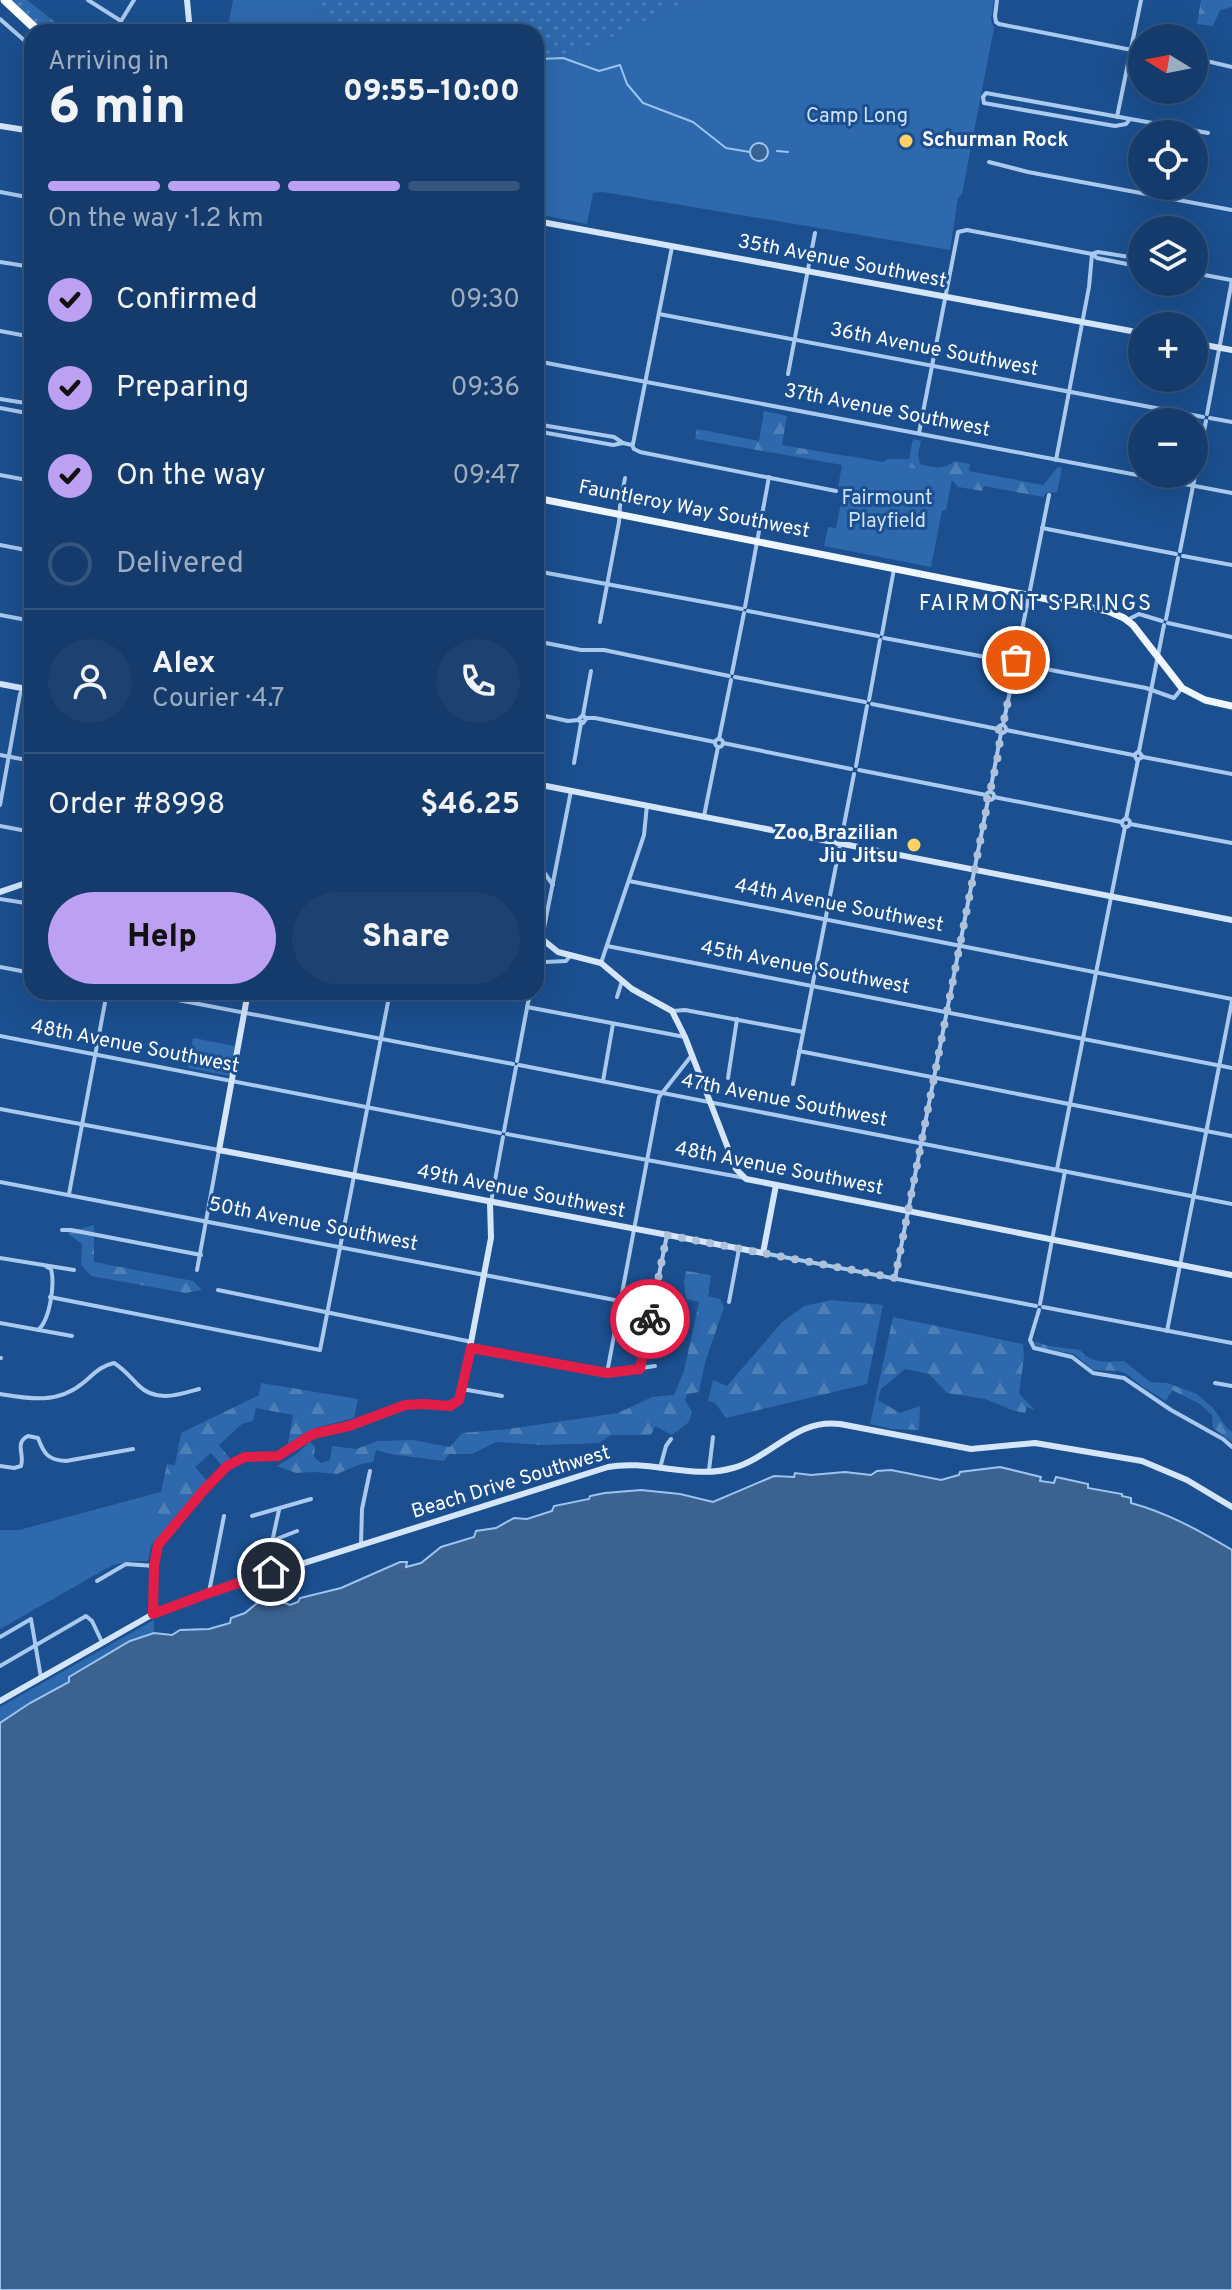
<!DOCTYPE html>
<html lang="en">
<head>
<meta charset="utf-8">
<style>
	body { margin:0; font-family:Overpass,sans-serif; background:#1d4271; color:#f1f3f6; height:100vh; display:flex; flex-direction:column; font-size:30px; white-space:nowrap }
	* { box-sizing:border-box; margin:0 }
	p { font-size:26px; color:#9dadc1 }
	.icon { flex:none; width:44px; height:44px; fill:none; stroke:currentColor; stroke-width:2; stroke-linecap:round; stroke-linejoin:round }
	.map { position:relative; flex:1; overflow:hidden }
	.drawer { position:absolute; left:24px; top:24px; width:520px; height:976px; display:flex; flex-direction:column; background:#143b6b; border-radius:24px; box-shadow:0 8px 32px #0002,0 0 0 2px #33557e }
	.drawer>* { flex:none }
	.needle { width:52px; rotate:280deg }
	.controls { position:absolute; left:1128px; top:24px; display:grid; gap:16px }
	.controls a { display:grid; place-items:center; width:80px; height:80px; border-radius:50%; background:#143b6b; box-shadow:0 8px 32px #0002,0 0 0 2px #33557e; font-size:40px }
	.pin { position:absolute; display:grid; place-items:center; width:68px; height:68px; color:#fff; margin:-34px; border:4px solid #fff; border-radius:50%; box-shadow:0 2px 8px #0007 }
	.courier { position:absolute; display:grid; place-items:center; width:80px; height:80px; margin:-40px; border:6px solid #e11d48; border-radius:50%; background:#fff; color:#222; box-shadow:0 2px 10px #0007 }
	.summary em { font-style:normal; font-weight:800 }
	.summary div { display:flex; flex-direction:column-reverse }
	.summary { display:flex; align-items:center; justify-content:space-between; height:136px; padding:0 24px }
	h1 { font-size:52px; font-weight:800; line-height:60px }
	.bar { display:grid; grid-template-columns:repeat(4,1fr); gap:12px 8px; align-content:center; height:96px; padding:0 24px }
	.bar i { height:10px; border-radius:6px; background:#33557e }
	.bar .current { background:#bca0f2 }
	.bar p { grid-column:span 4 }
	.line { display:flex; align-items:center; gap:20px; padding:0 24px; border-top:2px solid #33557e }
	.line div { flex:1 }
	.round { display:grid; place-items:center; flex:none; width:84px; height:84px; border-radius:42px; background:#1d4271 }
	ol { padding:0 24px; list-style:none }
	li { display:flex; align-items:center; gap:24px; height:88px }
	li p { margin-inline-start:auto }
	li .icon { padding:8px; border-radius:50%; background:#bca0f2; color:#111; stroke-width:4 }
	li:last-child { color:#9dadc1 }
	li i { width:44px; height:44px; border:4px solid #33557e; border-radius:50% }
	.button { display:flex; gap:16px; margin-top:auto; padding:16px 24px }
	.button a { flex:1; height:92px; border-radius:48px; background:#bca0f2; color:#111; font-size:32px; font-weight:800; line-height:92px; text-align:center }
	.button a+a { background:#1d4271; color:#f1f3f6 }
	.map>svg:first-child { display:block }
</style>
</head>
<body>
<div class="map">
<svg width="1232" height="2290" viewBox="0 0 1232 2290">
	<defs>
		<pattern id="grass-dots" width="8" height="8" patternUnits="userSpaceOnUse" patternTransform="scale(2)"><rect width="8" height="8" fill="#2e69ad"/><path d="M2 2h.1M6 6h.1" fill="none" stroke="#4d80b9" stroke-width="1.8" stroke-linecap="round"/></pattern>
		<pattern id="forest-firs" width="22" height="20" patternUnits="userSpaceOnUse" patternTransform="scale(2)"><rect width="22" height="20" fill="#2e69ad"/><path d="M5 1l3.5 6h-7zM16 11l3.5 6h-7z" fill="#4d80b9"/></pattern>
	</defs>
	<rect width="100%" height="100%" fill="#1b4f8f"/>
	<g fill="url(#grass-dots)">
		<polygon points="11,0 27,0 60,26 62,32 44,32"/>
		<path d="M309,0h380l-96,46 -15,6 -42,10v-30h-195c-11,-19 -22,-15 -32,-32z"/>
	</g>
	<g fill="url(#forest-firs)">
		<polygon points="1201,0 1232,0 1232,7 1220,10 1213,26 1197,24"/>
		<path d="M764,411l23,5 -5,29 100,17 6,-3h21l4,-20 8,2 -3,13 2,10c14,4 23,6 35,-3l15,3 -1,7 74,14 15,-18 4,1 -5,24 -11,1 -3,4 -59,-11 -2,5 -24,-4 -6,-7 -6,30 -4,1 -82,-26 -22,2 4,-22 -147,-26 2,-10 62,12z"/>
		<polygon points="94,1225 94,1262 193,1281 202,1290 185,1293 91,1276 81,1265 82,1244 67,1233"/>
		<polygon points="686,1271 711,1275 708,1296 720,1299 724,1307 705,1363 699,1392 687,1394 685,1400 692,1412 689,1422 672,1435 655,1426 651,1435 611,1435 599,1443 543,1445 496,1442 472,1454 449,1454 444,1461 390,1454 376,1450 373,1462 361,1464 337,1474 314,1472 296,1473 277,1466 295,1455 310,1442 315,1447 314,1457 321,1463 330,1460 332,1446 356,1449 378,1441 413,1440 450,1447 462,1433 508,1429 618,1413 652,1397 674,1395 684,1371 699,1302 686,1299 684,1281"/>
		<polygon points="831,1300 883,1305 867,1384 726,1418 715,1403 708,1401 713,1380 727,1386 782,1322 804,1306"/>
		<polygon points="893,1317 1023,1344 1024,1357 1019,1394 1035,1410 1027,1407 1025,1413 1012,1410 985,1399 947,1393 929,1374 905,1369 881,1389 878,1400 900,1413 920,1406 919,1430 892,1429 870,1424"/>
		<path d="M1033,1341l16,5 31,4c11,14 28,12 44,11l26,21 17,1 30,11 16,14 13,19 6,5v10l-19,-14 -1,-13 -12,-11 -28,-14 -6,11 -23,-14 -16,-13 -8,-3 -26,-1 -19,-16 -36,-7z"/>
		<polygon points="261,1383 358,1399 354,1418 315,1428 288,1444 293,1415 256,1408 253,1421 242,1424 219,1445 231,1460 223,1467 211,1453 195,1467 208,1482 151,1545 148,1561 131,1561 112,1565 0,1629 0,1530 20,1530 161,1492 167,1464 175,1465 181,1433 259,1395"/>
	</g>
	<g fill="#2e69ad">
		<path d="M233,0h76c9,15 23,15 32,32h-114z"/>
		<polygon points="689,0 994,0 991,19 994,28 962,194 958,198 950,250 603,192 593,193 587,224 536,214 536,62 578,52 593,46"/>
		<polygon points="850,456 949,475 931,567 824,546 828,527 836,528"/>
		<polygon points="193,1038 235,1046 230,1076 188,1068"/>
		<polygon points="161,1492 157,1513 176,1516 151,1545 148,1561 131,1561 112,1565 0,1629 0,1530 20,1530"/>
		<polygon points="154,1620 154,1633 130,1641 69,1677 69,1681 30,1703 0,1723 0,1707"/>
	</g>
	<g fill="#3c6290" stroke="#9cc4f0" stroke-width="2">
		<circle cx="759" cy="152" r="9"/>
		<path d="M1000,1467l41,10 -1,4 14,2 2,-6 32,7v4l34,6v2l9,2v5c37,10 69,28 101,47v740h-1232v-567l30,-20 39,-21v-5l61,-36 24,-8 18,2 8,-5 29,-1 21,-6 1,-5 14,-5 17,-14h24l-1,4 5,2 8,-3 2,-4 41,-10 59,-26h7l-1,5 15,-4 20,-16 33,-10 2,-6 20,-3 18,-10 13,1 25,-8 2,-5 35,-7 1,-3 15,-3 36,-3 39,4 33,8 61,-26 20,1 1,-4 16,2 34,-3 26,3 6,-4 14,-1 50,10 18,-5 1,-3z"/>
	</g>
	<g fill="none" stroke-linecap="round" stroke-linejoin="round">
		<g stroke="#9cc4f0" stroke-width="2">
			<polyline points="540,59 563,58 599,71 620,65 627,84 643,103 693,122 726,148 750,152"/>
			<polyline points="777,151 788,152"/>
		</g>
		<g stroke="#a9c9ee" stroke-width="4">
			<polyline points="88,0 121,21"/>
			<polyline points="997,0 995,16 996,22 999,24 1142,52"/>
			<polyline points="0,19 25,41 32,51"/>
			<polyline points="119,32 121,21 134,0"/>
			<polyline points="1194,58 1232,67"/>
			<polyline points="1117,117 1141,0"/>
			<polyline points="1130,119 1126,124 1115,126 984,103 983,97 986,93 1208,133"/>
			<polyline points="989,162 1028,172 1232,210"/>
			<polyline points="0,192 32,198"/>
			<polyline points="1092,254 1097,258 1142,267"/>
			<polyline points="0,262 32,267"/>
			<polyline points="1194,273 1231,280"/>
			<polyline points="659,314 1203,417"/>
			<polyline points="0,331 32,337"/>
			<polyline points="536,361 1232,493"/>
			<polyline points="788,374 815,233"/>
			<polyline points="0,399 32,404"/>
			<polyline points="0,408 32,414"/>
			<polyline points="1207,414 1232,280"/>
			<polyline points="1210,418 1232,422"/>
			<polyline points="536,424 614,437 623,443 632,445 634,449 640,452 836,491"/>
			<polyline points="536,431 613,445 623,443"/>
			<polyline points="919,433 958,232 967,230 1092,254 1098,252 1142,259"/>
			<polyline points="633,444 672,247"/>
			<polyline points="1056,460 1089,287 1092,254"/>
			<polyline points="0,475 32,481"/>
			<polyline points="1042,528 1176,554"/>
			<polyline points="0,545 26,550"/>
			<polyline points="1180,551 1206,421"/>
			<polyline points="1183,556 1232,565"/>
			<polyline points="536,571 742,609"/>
			<polyline points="745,607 769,477"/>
			<polyline points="748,611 878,636"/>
			<polyline points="0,615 32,621"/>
			<polyline points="1166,619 1178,558"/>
			<polyline points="1127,620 1139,614 1162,621"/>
			<polyline points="600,622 619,522 620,506 625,478"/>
			<polyline points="1168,623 1232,637"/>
			<polyline points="882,634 894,569"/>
			<polyline points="884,638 1012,662"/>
			<polyline points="536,641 581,650 604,650 729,676"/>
			<polyline points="1016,660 1049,495"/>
			<polyline points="1019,664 1146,688 1174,698 1182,688"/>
			<polyline points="732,673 744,613"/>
			<polyline points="735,677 865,702"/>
			<polyline points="869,700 880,640"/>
			<polyline points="872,704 998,729"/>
			<polyline points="536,714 568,721 578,720"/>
			<polyline points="583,715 586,719 583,723 578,720 583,715 591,671"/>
			<polyline points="586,718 595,718 715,742"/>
			<circle cx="1002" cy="729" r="4"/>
			<polyline points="1003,725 1015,667"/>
			<polyline points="1006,730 1133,755"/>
			<circle cx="719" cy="743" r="4"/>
			<polyline points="719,739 731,680"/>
			<polyline points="723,743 851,769"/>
			<polyline points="1139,752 1143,757 1137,760 1134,755 1139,751 1164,625"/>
			<polyline points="0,755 32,761"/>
			<polyline points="1143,757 1232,774"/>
			<polyline points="574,763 581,723"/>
			<polyline points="856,766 867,706"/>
			<polyline points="859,770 986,795"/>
			<circle cx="990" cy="796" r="4"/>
			<polyline points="990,792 1001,733"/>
			<polyline points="994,797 1121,822"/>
			<polyline points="0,805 20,694 27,682 32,657"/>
			<polyline points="704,816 718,747"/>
			<circle cx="1126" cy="823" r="4"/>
			<polyline points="1126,819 1138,760"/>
			<polyline points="1130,824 1232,843"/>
			<polyline points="0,826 32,832"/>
			<polyline points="536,861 553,885"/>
			<polyline points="629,881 1232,999"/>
			<polyline points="0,899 32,904"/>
			<polyline points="542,938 571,791"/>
			<polyline points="607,946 1232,1068"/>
			<polyline points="601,963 644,835 647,805"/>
			<polyline points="0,967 32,973"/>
			<polyline points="536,975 545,962 566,961 570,956"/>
			<polyline points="136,992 513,1064"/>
			<polyline points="493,992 529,999"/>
			<polyline points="617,997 622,981"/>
			<polyline points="527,1007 685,1037"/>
			<polyline points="672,1011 685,1010 803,1032"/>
			<polyline points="0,1036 500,1133"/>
			<polyline points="799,1051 1232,1136"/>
			<polyline points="517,1061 530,992"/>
			<polyline points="519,1065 1232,1204"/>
			<polyline points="728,1078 737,1019"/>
			<polyline points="603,1081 613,1024"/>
			<polyline points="793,1084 854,774"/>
			<polyline points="0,1109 219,1150 197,1270"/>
			<polyline points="504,1131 516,1067"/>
			<polyline points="507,1134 745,1178"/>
			<polyline points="1057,1169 1125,827"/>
			<polyline points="0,1182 620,1301"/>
			<polyline points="69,1194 107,992"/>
			<polyline points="491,1202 503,1137"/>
			<polyline points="62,1230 71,1230 201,1255"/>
			<polyline points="763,1253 1036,1306"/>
			<polyline points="0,1258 74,1270"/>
			<polyline points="895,1278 988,800"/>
			<polyline points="218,1290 472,1342"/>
			<polyline points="50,1297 320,1350 390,992"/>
			<polyline points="729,1302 739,1249"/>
			<polyline points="1040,1304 1065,1171"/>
			<polyline points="652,1306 674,1310"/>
			<polyline points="1043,1307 1232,1343"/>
			<polyline points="1039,1310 1030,1340 1034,1348 1072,1357 1093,1373 1124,1378 1171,1410 1223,1439 1232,1447"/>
			<polyline points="0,1323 72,1336"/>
			<path d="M38,1330c12,-10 17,-46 13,-61l-4,-2"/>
			<polyline points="1167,1331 1232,1001"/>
			<polyline points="471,1348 607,1373 655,1366"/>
			<polyline points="0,1358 1,1358"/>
			<polyline points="640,1369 667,1235"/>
			<polyline points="607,1373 659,1097 692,1055"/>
			<polyline points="1215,1383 1232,1386"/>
			<polyline points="462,1389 502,1396"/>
			<path d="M0,1394c30,5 58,10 83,-11 11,-9 17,-17 31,-20 10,6 16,14 24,22 18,18 40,10 61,4"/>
			<path d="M0,1466l14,2 7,-2c4,-12 -7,-23 7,-30l10,2c6,16 10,22 28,23l67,-12"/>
			<polyline points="660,1468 666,1446 671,1439"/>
			<polyline points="709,1470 713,1437"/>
			<polyline points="252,1516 311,1499"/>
			<polyline points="256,1543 269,1542 297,1531"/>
			<polyline points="361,1544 362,1509 370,1471"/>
			<polyline points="265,1574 279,1510"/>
			<polyline points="97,1581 126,1564 154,1566"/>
			<polyline points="209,1592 224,1516"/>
			<polyline points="0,1637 31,1619 41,1678"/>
			<polyline points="0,1666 86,1616 92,1621 102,1642"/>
		</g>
		<g stroke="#d6e6fa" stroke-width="6">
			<polyline points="187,0 190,32"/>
			<polyline points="0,126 32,131"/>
			<polyline points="536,221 1142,333"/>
			<polyline points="1194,343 1232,350"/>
			<polyline points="0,684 32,690"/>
			<polyline points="536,784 1232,920"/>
			<polyline points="0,892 32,881"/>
			<polyline points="536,934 558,952 601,963 632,989 672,1011 685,1037 736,1169 746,1179 1232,1275"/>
			<polyline points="248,992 219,1150 763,1253 776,1185"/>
			<polyline points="153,1614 154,1566 158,1545 203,1491 227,1466 245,1457 278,1456 313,1434 349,1426 405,1405 424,1404 446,1407 456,1403 462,1389 491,1238 490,1203"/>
			<path d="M0,1701l153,-87 56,-21 399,-126c41,-8 84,13 125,1 39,-11 63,-50 107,-44l131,25 64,-6 107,18 45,19 45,27"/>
		</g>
		<polyline stroke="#f0f6ff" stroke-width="7" points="536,498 1108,611 1124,618 1133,625 1182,688 1205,700 1232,706"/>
		<polyline stroke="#fff" stroke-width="9" points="5,0 39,32"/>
	</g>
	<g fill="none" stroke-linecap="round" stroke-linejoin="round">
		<path stroke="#afc1d8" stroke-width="8" stroke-dasharray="0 14.4" d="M650,1319l17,-84 228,43 93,-477 -2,-6 4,-3c3,-16 14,-52 8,-64l5,-3 12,-58 -3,-5 4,-2"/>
		<polyline stroke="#e11d48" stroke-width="10" points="271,1572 209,1593 153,1614 154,1566 158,1545 203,1491 227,1466 245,1457 278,1456 313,1434 349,1426 405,1405 424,1404 450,1406 459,1400 471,1348 607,1373 640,1369 650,1319"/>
	</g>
	<g fill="#ffd166" stroke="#1b4f8f" stroke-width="3">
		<circle cx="906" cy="141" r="8"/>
		<circle cx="914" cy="845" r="8"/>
	</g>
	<g text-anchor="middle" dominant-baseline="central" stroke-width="6" stroke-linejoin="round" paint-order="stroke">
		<g font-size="20" fill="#cfe3fa" stroke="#1b4f8f">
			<text x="857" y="117">Camp Long</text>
			<text x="887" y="499">Fairmount<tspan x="887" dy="23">Playfield</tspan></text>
		</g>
		<g font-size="20" font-weight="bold" fill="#fff" stroke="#1b4f8f" text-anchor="start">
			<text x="922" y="141">Schurman Rock</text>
			<text x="898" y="834" text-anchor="end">Zoo Brazilian<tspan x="898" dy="23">Jiu Jitsu</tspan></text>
		</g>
		<g font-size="20" fill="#fff" stroke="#1b4f8f">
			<text transform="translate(842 262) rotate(11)">35th Avenue Southwest</text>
			<text transform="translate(934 350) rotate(11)">36th Avenue Southwest</text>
			<text transform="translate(887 411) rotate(11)">37th Avenue Southwest</text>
			<text transform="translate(694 510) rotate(11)">Fauntleroy Way Southwest</text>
			<text transform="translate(839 906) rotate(11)">44th Avenue Southwest</text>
			<text transform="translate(805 968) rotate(11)">45th Avenue Southwest</text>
			<text transform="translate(135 1047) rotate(11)">48th Avenue Southwest</text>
			<text transform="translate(784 1101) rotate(11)">47th Avenue Southwest</text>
			<text transform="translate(779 1169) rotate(11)">48th Avenue Southwest</text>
			<text transform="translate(521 1192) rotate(11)">49th Avenue Southwest</text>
			<text transform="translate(313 1225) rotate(11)">50th Avenue Southwest</text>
			<text transform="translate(511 1483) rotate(-17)">Beach Drive Southwest</text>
		</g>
		<g font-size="22" letter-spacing="2" fill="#fff" stroke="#1b4f8f">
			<text x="1036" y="604">FAIRMONT SPRINGS</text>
		</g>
	</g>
</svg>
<div class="controls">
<a><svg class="needle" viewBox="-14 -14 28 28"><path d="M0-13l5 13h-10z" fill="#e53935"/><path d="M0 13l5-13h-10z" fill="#9dadc1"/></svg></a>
<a><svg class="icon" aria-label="locate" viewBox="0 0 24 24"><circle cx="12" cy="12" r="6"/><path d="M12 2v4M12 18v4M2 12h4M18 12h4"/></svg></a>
<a><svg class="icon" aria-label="layers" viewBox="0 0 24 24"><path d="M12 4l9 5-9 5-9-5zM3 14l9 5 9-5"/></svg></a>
<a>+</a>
<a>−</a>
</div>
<div class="pin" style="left:1016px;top:660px;background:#ea580c"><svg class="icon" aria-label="bag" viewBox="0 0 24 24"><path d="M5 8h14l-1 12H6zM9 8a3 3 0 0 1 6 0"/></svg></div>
<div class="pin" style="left:271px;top:1572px;background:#1f2937"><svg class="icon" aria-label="home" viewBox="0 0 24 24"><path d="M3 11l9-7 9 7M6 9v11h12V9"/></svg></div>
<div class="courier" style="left:650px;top:1319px"><svg class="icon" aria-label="bike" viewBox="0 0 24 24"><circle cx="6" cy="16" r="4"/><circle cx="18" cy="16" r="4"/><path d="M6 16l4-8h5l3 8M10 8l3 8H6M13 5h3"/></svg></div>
<section class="drawer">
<div class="summary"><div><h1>6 min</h1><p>Arriving in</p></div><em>09:55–10:00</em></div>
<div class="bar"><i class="current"></i><i class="current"></i><i class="current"></i><i></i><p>On the way · 1.2 km</p></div>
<ol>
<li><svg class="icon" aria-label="check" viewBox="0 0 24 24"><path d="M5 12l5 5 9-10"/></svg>Confirmed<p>09:30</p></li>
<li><svg class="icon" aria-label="check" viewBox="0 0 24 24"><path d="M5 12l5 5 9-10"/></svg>Preparing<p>09:36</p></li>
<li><svg class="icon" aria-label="check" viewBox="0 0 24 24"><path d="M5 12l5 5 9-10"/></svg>On the way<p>09:47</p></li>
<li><i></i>Delivered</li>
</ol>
<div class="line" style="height:144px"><a class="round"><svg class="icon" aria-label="person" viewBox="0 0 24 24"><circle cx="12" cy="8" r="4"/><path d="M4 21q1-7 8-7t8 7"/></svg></a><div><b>Alex</b><p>Courier · 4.7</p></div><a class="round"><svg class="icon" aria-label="phone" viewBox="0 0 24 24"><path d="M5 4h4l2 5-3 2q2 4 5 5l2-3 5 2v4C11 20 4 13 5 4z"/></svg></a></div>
<div class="line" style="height:104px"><div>Order #8998</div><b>$46.25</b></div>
<div class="button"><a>Help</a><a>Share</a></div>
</section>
</div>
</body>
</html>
